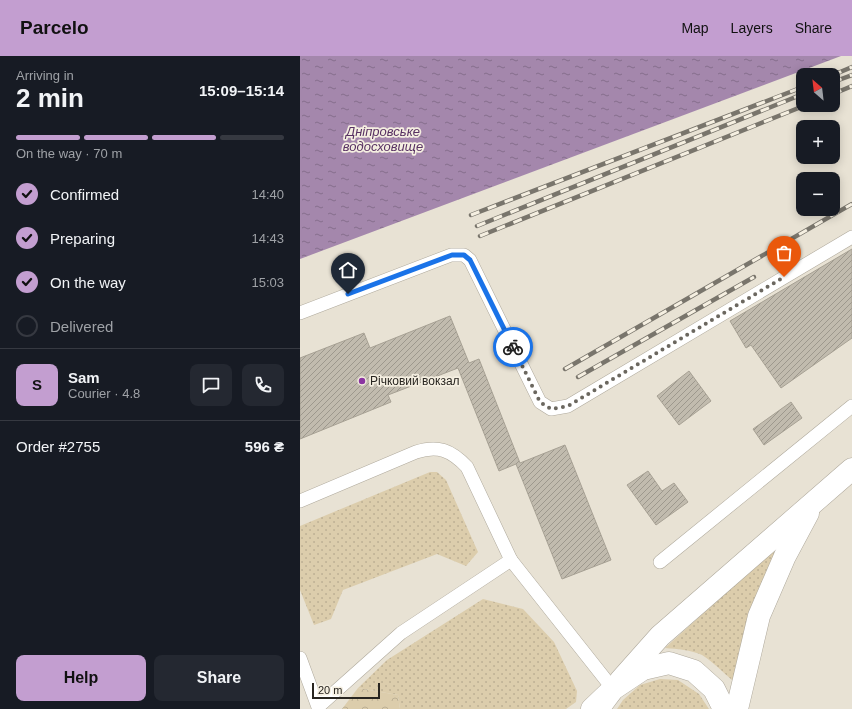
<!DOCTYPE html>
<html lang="en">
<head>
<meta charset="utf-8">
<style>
	body { margin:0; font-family:Arial,sans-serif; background:#242831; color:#f1f3f6; height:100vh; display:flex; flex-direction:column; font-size:15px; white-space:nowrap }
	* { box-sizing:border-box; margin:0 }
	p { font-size:13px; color:#9ea1a6 }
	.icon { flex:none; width:22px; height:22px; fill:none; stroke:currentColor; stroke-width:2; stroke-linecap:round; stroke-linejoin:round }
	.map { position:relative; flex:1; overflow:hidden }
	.drawer { display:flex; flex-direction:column; background:#171b24; width:300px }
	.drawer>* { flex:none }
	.needle { width:26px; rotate:332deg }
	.buttons { position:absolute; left:496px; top:12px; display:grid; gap:8px }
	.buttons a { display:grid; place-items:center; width:44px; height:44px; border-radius:8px; background:#171b24; box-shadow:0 2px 10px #0003; font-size:20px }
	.scale { position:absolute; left:12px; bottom:10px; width:68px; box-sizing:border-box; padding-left:4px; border:2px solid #282520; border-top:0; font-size:11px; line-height:14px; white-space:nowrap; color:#282520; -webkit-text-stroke:3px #f5efe1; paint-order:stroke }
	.pin { position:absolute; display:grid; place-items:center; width:34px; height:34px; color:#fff; margin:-41px -17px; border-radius:50% 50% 50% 0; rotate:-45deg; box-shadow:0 0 4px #0007 }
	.pin .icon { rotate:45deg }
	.courier { position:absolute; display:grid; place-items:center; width:40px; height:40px; margin:-20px; border:3px solid #1a73e8; border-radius:50%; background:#fff; color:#222; box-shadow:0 1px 5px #0007 }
	.summary em { font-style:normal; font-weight:700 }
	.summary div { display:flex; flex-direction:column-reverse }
	.summary { display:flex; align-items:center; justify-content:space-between; height:68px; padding:0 16px }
	h1 { font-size:26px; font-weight:700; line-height:30px }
	.bar { display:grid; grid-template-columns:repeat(4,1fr); gap:6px 4px; align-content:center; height:48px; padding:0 16px }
	.bar i { height:5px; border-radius:3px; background:#363941 }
	.bar .active { background:#c39ed0 }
	.bar p { grid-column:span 4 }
	.line { display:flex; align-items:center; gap:10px; padding:0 16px; border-top:1px solid #363941 }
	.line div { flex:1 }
	.round { display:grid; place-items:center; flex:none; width:42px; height:42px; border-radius:8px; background:#242831 }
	ol { padding:0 16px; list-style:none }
	li { display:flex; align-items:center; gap:12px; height:44px }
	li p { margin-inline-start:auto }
	li .icon { padding:4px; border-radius:50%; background:#c39ed0; color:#111; stroke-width:4 }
	li:last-child { color:#9ea1a6 }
	li i { width:22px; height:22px; border:2px solid #363941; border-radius:50% }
	.cta { display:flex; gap:8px; margin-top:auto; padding:8px 16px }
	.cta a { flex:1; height:46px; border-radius:8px; background:#c39ed0; color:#111; font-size:16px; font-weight:700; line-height:46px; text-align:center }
	.cta a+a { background:#242831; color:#f1f3f6 }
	header { display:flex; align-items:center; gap:24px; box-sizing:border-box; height:56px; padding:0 20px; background:#c39ed0; color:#111 }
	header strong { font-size:19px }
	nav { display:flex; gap:22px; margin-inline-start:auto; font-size:14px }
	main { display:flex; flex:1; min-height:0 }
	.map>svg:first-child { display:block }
</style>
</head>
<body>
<header>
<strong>Parcelo</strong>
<nav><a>Map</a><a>Layers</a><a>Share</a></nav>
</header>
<main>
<section class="drawer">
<div class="summary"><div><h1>2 min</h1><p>Arriving in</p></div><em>15:09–15:14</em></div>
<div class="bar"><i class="active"></i><i class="active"></i><i class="active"></i><i></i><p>On the way · 70 m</p></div>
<ol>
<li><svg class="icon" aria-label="check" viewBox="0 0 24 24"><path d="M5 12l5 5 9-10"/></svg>Confirmed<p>14:40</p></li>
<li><svg class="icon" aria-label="check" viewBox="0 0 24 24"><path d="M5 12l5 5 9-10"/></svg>Preparing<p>14:43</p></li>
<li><svg class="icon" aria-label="check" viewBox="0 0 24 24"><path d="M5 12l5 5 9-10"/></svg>On the way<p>15:03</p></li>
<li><i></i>Delivered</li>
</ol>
<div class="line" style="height:72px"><b class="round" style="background:#c39ed0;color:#111">S</b><div><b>Sam</b><p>Courier · 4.8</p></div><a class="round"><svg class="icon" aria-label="chat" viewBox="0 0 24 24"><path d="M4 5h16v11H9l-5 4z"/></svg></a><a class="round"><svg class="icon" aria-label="phone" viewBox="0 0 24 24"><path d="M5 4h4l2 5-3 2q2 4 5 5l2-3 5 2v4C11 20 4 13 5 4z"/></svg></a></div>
<div class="line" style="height:52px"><div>Order #2755</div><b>596 ₴</b></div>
<div class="cta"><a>Help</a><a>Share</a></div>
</section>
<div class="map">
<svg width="552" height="653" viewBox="0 0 552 653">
	<defs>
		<pattern id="grass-dots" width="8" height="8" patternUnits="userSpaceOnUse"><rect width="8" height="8" fill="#dccdac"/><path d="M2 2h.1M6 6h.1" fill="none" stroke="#bdb094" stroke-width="1.8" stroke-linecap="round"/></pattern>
		<pattern id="forest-crowns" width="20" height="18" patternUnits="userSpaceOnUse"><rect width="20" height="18" fill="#dccdac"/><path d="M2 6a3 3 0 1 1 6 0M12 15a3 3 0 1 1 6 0" fill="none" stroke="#bdb094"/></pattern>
		<pattern id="water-ripples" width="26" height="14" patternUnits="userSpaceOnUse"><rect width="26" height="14" fill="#a487ac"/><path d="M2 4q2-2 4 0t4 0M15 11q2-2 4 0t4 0" fill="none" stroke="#866e8c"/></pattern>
		<pattern id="building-hatch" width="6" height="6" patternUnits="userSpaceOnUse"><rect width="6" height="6" fill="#c1bbae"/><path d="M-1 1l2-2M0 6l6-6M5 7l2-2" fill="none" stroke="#9d988d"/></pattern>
	</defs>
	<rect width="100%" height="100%" fill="#e8e2d4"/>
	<g fill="url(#grass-dots)">
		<polygon points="130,416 137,416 146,424 178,496 166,510 137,498 43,534 31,563 14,569 0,534 0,470"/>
		<path d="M473,494l3,6 -24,49 -10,37 -9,39c-10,-9 -20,-19 -31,-26 -11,-5 -25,-6 -37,-7z"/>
		<polygon points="183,543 223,553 254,586 277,635 276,646 266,653 100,653 98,639 58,632 87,604"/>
		<polygon points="360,623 378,624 399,638 409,653 317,653 323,644 340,629"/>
	</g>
	<polygon fill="url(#forest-crowns)" points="58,632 98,639 100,653 42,653"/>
	<polygon fill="url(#water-ripples)" points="0,0 541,0 0,203"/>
	<g fill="url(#building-hatch)" stroke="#a7a194">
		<polygon points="552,193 552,282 481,332 451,289 446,292 430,265"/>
		<polygon points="150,260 169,307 179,303 220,407 265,389 311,504 262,523 216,408 199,415 158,312 88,339 91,346 0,383 0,302 64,277 70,292"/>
		<polygon points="389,315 411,345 379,369 357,340"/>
		<polygon points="491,346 502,362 464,389 453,373"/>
		<polygon points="348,415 362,435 374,427 388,446 356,469 327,429"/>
	</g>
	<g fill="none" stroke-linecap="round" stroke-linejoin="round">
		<g stroke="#afa99c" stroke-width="14">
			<g id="service">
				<polyline points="0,257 151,199 164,199 170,204 240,346 251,353 268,350 552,181"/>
				<path d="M0,445l116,-49c22,-7 35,-2 51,15l44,93 -110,73 -83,74 -18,-49"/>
				<polyline points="211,504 313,633"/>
				<polyline points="360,506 552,350"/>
			</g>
		</g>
		<g stroke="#afa99c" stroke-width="23">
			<g id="minor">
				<polyline points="320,625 360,580 552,413"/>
				<polyline points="437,653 459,560 485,500 508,457"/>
			</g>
		</g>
		<g stroke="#afa99c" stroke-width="23">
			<polyline id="tertiary" points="301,649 313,633 343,613 369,607 394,615 414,633 424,653"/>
		</g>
		<g stroke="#afa99c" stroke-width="23">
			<polyline id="secondary" points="292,653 313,633"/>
		</g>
		<use href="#service" stroke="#fff" stroke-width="13"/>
		<use href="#minor" stroke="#fff" stroke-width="22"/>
		<use href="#tertiary" stroke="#fff" stroke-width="22"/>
		<use href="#secondary" stroke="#fff" stroke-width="22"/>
		<g stroke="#79756c" stroke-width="4.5">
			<g id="rail">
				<polyline points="533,19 552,11"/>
				<polyline points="533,26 552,19"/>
				<polyline points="533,38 552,30"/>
				<polyline points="171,159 503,31"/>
				<polyline points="177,170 503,38"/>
				<polyline points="180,180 506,49"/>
				<polyline points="265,313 552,148"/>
				<polyline points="278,321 454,221"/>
			</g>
		</g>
		<use href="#rail" stroke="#f5efe1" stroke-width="3" stroke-dasharray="9" stroke-linecap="butt"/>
	</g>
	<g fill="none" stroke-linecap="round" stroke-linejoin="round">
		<polyline stroke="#6b675f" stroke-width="4" stroke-dasharray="0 7.2" points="213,291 240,346 251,353 268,350 484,221"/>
		<polyline stroke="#1a73e8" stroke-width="5" points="48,238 152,199 164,199 170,204 213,291"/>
	</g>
	<circle fill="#8b35a2" stroke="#f5efe1" stroke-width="1.5" cx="62" cy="325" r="4"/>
	<g text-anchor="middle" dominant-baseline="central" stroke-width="3.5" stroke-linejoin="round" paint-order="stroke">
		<g font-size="12" fill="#282520" stroke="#f5efe1" text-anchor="start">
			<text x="70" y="325">Річковий вокзал</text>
		</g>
		<g font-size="13" font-style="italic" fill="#583163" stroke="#f5efe1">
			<text x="83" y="75">Дніпровське<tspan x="83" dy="15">водосховище</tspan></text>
		</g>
	</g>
</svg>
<div class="buttons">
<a><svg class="needle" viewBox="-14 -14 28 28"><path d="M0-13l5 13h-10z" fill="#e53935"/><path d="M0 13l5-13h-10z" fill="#9ea1a6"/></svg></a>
<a>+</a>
<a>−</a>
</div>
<div class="scale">20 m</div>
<div class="pin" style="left:484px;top:221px;background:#ea580c"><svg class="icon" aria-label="bag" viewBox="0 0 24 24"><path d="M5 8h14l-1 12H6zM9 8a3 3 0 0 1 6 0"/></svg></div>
<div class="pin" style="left:48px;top:238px;background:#1f2937"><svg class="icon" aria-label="home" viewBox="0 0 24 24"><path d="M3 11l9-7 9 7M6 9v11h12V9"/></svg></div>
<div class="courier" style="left:213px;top:291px"><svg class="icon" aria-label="bike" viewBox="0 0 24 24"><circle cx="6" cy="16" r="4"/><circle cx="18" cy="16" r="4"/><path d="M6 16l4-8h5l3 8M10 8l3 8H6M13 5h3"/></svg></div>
</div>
</main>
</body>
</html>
